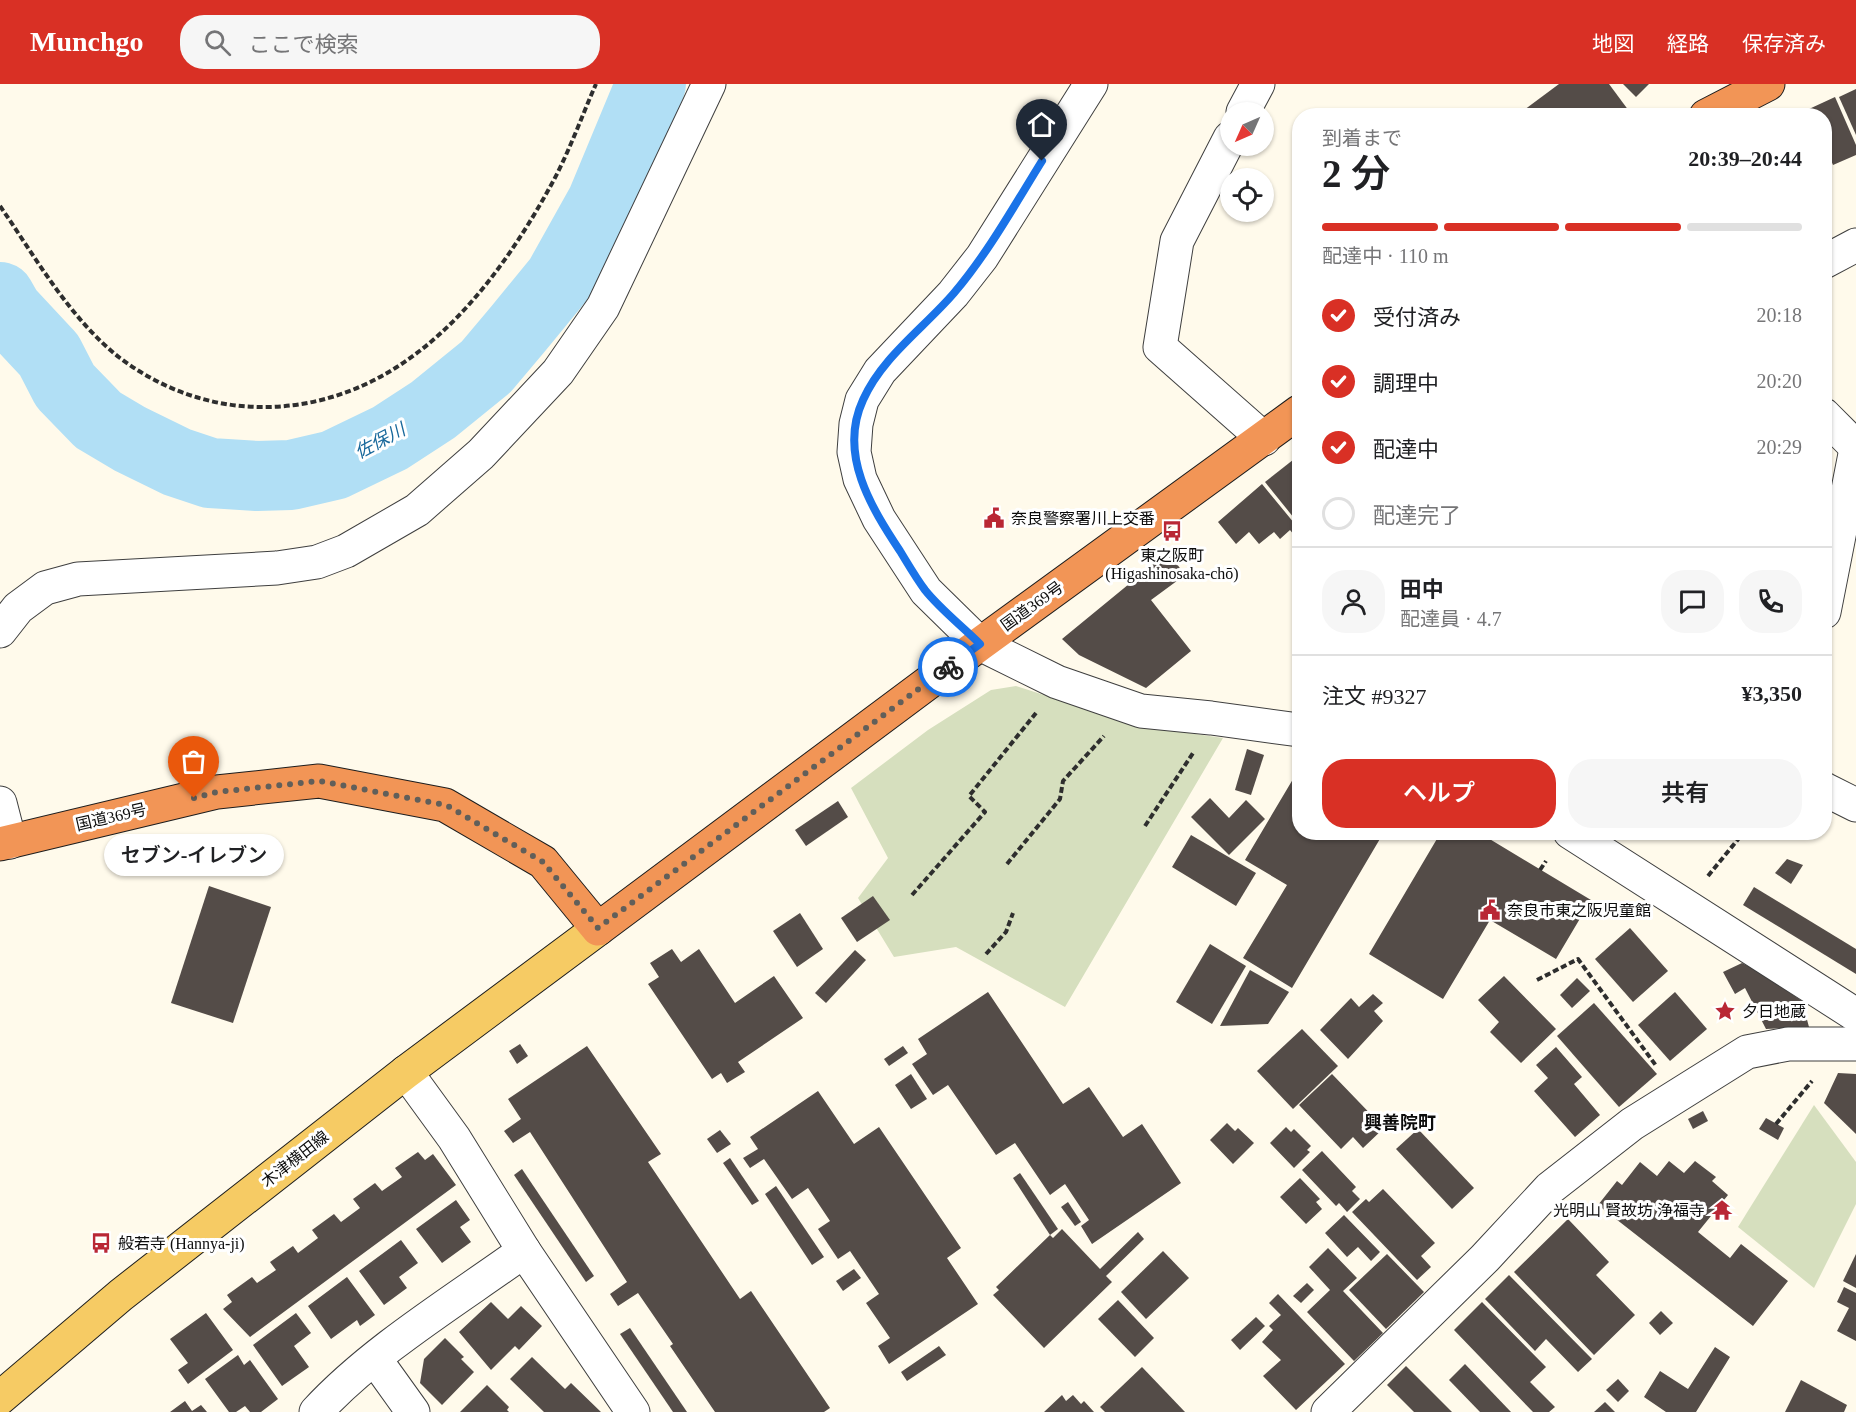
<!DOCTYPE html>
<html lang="ja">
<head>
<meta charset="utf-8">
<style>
	body { margin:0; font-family:"Times New Roman","Noto Sans JP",serif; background:#f6f6f6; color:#202124; height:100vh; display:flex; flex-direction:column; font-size:22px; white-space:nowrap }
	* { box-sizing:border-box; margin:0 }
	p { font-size:20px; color:#757577 }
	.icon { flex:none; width:33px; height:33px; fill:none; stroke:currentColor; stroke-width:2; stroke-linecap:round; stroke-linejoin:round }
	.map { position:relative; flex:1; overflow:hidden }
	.drawer { position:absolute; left:1292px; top:24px; width:540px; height:732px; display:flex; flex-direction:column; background:#fff; border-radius:24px; box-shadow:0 2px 4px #0004 }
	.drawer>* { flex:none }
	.needle { width:39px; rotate:225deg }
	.fabs { position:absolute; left:1220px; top:18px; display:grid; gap:12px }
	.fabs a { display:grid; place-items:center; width:54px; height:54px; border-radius:50%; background:#fff; box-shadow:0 2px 4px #0004; font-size:30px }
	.pin { position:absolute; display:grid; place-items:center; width:51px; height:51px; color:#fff; margin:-62px -26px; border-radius:50% 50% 50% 0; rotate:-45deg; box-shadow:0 0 6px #0007 }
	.pin .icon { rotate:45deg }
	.courier { position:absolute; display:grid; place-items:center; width:60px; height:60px; margin:-30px; border:4px solid #1a73e8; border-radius:50%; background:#fff; color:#222; box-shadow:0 2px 8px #0007 }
	.bubble { position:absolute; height:42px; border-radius:21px; background:#fff; box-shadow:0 2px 4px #0004; font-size:20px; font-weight:600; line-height:42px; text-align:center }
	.overview em { font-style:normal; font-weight:600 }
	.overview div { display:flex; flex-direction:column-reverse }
	.overview { display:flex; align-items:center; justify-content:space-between; height:102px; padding:0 30px }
	h1 { font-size:39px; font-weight:600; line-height:45px }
	.bar { display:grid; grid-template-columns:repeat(4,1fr); gap:9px 6px; align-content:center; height:72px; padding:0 30px }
	.bar i { height:8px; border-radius:4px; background:#e0e0e0 }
	.bar .current { background:#d93025 }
	.bar p { grid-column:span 4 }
	.line { display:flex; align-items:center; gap:15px; padding:0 30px; border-top:2px solid #e0e0e0 }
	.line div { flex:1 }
	.round { display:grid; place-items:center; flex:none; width:63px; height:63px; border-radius:24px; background:#f6f6f6 }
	ol { padding:0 30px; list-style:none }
	li { display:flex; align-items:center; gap:18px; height:66px }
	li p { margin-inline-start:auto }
	li .icon { padding:6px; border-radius:50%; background:#d93025; color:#fff; stroke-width:4 }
	li:last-child { color:#757577 }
	li i { width:33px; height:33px; border:3px solid #e0e0e0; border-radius:50% }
	.action { display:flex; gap:12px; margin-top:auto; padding:12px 30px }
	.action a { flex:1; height:69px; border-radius:24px; background:#d93025; color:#fff; font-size:24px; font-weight:600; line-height:69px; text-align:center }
	.action a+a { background:#f6f6f6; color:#202124 }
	header { display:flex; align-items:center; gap:36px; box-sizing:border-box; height:84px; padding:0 30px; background:#d93025; color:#fff }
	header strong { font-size:28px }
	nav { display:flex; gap:33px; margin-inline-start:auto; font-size:21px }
	.search { width:420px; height:54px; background:#f6f6f6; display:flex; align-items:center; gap:15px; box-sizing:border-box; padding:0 21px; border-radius:24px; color:#757577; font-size:22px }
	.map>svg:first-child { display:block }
</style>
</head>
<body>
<header>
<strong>Munchgo</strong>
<div class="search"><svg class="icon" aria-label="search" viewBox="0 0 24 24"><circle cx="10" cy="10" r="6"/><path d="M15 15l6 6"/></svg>ここで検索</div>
<nav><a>地図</a><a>経路</a><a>保存済み</a></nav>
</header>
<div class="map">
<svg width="1856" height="1328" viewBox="0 0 1856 1328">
	<rect width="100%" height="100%" fill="#fffaeb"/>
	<g fill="#d6dfbe">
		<polygon points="1016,602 1141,642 1223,654 1065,923 956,863 894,873 858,814 888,774 851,704 928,646 991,606"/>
		<polygon points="1814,1021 1856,1078 1856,1120 1814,1204 1738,1143"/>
	</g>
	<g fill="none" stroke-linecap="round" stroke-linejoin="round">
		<polyline stroke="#b1dff5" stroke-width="70" points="0,213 8,227 49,271 65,302 98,336 130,355 177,378 210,389 257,392 291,391 334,381 390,354 433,326 486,283 518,245 559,195 602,118 651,0"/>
	</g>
	<g fill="#544c48">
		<polygon points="1559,0 1609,0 1629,27 1622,32 1516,32"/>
		<polygon points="1623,0 1649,0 1636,13"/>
		<polygon points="1856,5 1856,51 1839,13"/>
		<polygon points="1835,13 1856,61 1856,71 1833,81 1824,60 1824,32 1812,32 1809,25"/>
		<polygon points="1298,372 1299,373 1298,439 1265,398"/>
		<polygon points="1262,400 1299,445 1299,457 1290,446 1280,455 1274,448 1259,460 1249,448 1236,460 1218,438"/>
		<polygon points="1168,468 1185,491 1151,516 1191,567 1146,604 1079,571 1062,555"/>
		<polygon points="1247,665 1264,671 1251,711 1235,706"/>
		<polygon points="1299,685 1299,748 1384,748 1292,904 1243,874 1287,801 1245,776"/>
		<polygon points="1210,714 1229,734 1246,716 1265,735 1229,771 1191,733"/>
		<polygon points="838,717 848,733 806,762 795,746"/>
		<polygon points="1441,748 1478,748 1591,816 1556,875 1490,836 1443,915 1369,870"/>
		<polygon points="1191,751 1256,789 1236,822 1172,783"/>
		<polygon points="1787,775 1803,781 1791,800 1775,789"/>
		<polygon points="209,802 271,823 233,939 171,919"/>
		<polygon points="1754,803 1856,865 1856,890 1743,821"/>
		<polygon points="873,812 890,836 857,858 841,834"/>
		<polygon points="800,829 823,865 797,883 773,847"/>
		<polygon points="1630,844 1668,887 1633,918 1595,875"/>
		<polygon points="1210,860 1246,882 1212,940 1176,918"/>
		<polygon points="672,865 681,878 699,865 735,919 774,892 803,934 738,978 745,988 727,999 721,989 712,995 648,900 659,893 650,879"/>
		<polygon points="855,866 866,876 826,919 815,909"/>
		<polygon points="1742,879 1760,888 1802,917 1809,943 1766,945 1745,904 1735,910 1723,888"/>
		<polygon points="1250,886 1289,908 1268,940 1220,942"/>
		<polygon points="1504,892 1556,945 1521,979 1490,948 1499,938 1478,916"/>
		<polygon points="1577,894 1590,907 1572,924 1560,911"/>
		<polygon points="988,908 1063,1020 1089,1003 1123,1053 1142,1040 1181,1099 1092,1160 1081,1142 1089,1136 1065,1100 1050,1111 1015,1059 996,1071 948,1001 933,1011 912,980 927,970 918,955"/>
		<polygon points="1675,908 1707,945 1670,977 1638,941"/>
		<polygon points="1373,910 1383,919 1374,927 1383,937 1348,975 1320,946 1351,914 1359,923"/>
		<polygon points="1594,919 1657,990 1619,1023 1557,952"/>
		<polygon points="1302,945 1338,982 1293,1025 1257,987"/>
		<polygon points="520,960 528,972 517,980 509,967"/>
		<polygon points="587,962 661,1070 648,1078 740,1215 751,1207 830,1324 824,1328 715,1328 670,1262 673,1260 638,1209 618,1222 610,1210 627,1198 530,1048 513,1059 504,1047 521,1035 508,1015"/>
		<polygon points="903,962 908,969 889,982 884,975"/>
		<polygon points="1556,963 1582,993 1574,1000 1600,1031 1575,1053 1534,1007 1548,994 1536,981"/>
		<polygon points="1838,989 1856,990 1856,1050 1824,1019"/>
		<polygon points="911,990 927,1015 911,1025 895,1001"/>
		<polygon points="1332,990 1384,1044 1363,1064 1353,1053 1341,1065 1299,1021"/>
		<polygon points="818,1007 854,1060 879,1043 961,1164 947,1174 978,1220 889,1280 878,1262 890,1254 866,1219 879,1210 850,1167 838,1175 818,1145 830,1137 808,1104 792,1115 764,1075 750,1084 743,1074 758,1065 750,1053"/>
		<polygon points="1703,1027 1708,1037 1693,1045 1688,1035"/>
		<polygon points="1766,1034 1784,1044 1778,1056 1759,1045"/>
		<polygon points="1227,1039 1235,1047 1238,1044 1254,1059 1233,1080 1210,1056"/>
		<polygon points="1286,1043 1291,1048 1294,1045 1311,1062 1307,1066 1310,1068 1294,1084 1270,1059"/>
		<polygon points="1418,1045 1474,1104 1452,1125 1396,1065"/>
		<polygon points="720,1046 731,1060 717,1069 707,1055"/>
		<polygon points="1322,1067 1356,1103 1352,1107 1360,1115 1347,1128 1339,1119 1336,1122 1302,1086"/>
		<polygon points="418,1068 425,1076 433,1070 456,1101 250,1253 223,1225 232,1218 227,1211 252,1193 257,1199 276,1186 270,1178 293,1162 298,1169 318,1154 312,1146 334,1130 341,1138 360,1124 353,1115 375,1099 382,1107 402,1093 395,1084"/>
		<polygon points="730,1074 759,1117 752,1121 723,1079"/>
		<polygon points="1669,1077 1684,1089 1695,1077 1716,1093 1712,1097 1728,1111 1698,1148 1730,1174 1741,1160 1788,1197 1753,1242 1598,1121 1617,1097 1622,1101 1640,1078 1657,1092"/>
		<polygon points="522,1085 594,1192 586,1198 514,1091"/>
		<polygon points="1020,1089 1058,1145 1050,1151 1013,1094"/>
		<polygon points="1300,1094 1320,1115 1316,1118 1322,1125 1306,1140 1280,1113"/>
		<polygon points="776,1102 824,1173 812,1181 765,1110"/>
		<polygon points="1383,1105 1435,1159 1421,1172 1431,1183 1417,1196 1352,1128 1366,1115 1369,1118"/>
		<polygon points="456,1116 470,1136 460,1143 471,1158 442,1179 416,1145"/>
		<polygon points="1068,1118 1081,1138 1075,1142 1061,1123"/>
		<polygon points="1344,1131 1380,1168 1371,1177 1358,1163 1347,1173 1325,1149"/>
		<polygon points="1568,1135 1609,1178 1596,1191 1635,1231 1594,1271 1514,1188"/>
		<polygon points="1062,1145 1100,1185 1138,1148 1144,1155 1106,1192 1112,1198 1044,1264 993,1211 999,1206 996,1203 1050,1151 1053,1154"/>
		<polygon points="401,1156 418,1179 399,1193 407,1204 384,1221 359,1187"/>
		<polygon points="1328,1164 1357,1194 1343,1207 1383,1249 1354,1277 1307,1228 1330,1206 1309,1183"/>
		<polygon points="1163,1167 1189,1194 1146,1235 1121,1208"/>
		<polygon points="1387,1170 1424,1208 1386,1245 1349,1206"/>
		<polygon points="1856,1170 1856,1204 1843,1197"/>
		<polygon points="854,1185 861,1194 843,1207 836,1197"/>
		<polygon points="1509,1191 1592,1275 1578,1288 1546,1255 1535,1267 1485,1215"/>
		<polygon points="347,1193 375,1231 360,1242 357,1236 331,1255 308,1222"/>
		<polygon points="1307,1199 1314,1206 1301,1219 1293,1212"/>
		<polygon points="1844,1203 1856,1209 1856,1257 1837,1247 1849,1224 1837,1218"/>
		<polygon points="1278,1210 1345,1280 1296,1326 1263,1292 1281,1276 1262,1258 1273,1246 1269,1242 1281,1231 1269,1219"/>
		<polygon points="1118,1216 1154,1254 1135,1273 1098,1235"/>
		<polygon points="491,1218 508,1235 521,1222 542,1242 519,1266 515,1262 491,1286 459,1248"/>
		<polygon points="1482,1218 1546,1283 1530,1298 1555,1323 1549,1328 1533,1328 1454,1246"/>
		<polygon points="1661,1227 1673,1239 1660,1251 1649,1239"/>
		<polygon points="206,1229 233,1266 188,1300 178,1286 188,1279 170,1255"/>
		<polygon points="296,1229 311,1249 294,1262 309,1283 282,1302 253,1261"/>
		<polygon points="1256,1233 1265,1242 1240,1266 1231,1256"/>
		<polygon points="630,1244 687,1328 673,1328 620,1250"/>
		<polygon points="445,1254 464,1273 461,1275 474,1288 442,1321 420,1299 424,1275"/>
		<polygon points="939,1262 946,1271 907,1297 901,1288"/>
		<polygon points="1715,1263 1730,1273 1696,1328 1666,1328 1644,1313 1660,1287 1688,1305"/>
		<polygon points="238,1271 244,1281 250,1276 278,1315 261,1328 250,1328 245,1322 236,1328 229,1328 205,1295"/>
		<polygon points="532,1273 565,1305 571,1299 601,1328 544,1328 510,1295"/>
		<polygon points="1465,1280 1511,1328 1480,1328 1449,1296"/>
		<polygon points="1406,1282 1452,1328 1414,1328 1387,1301"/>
		<polygon points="1142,1283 1185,1328 1105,1328 1100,1323"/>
		<polygon points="1618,1295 1629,1307 1618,1318 1606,1306"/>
		<polygon points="1801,1296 1847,1321 1844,1328 1785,1328"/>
		<polygon points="487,1301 509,1323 507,1326 509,1328 460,1328"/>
		<polygon points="1062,1311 1066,1317 1073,1311 1081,1320 1084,1317 1094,1328 1044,1328"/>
		<polygon points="185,1317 192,1327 201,1321 207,1328 170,1328"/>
		<polygon points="1605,1318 1615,1328 1594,1328"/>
	</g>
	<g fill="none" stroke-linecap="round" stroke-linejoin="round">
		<g stroke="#3f3f3f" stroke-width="35">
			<g id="minor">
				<polyline points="1091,0 982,173 953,210 880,287 862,316 856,340 854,368 860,395 879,435 926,507 980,560 1057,598 1141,627 1211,634 1299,646"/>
				<polyline points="1243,28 1258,0"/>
				<polyline points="1230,54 1177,157 1160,263 1264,355"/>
				<polyline points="1824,178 1856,161"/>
				<polyline points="1824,331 1856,363"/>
				<polyline points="1824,528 1856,365"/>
				<polyline points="0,547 18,524 45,504 78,495 277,484 317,478 346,467 417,426 481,370 558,288 603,223 709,0"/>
				<polyline points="1824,705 1856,721"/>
				<polyline points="0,719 10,758"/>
				<polyline points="1570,748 1856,931"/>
				<polyline points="406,988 454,1054 524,1167 633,1328"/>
				<polyline points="375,1275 413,1328"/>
				<path d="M316,1328c56,-61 140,-112 208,-161"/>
				<polyline points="1328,1328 1485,1174 1550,1104 1632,1040 1747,968 1788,960 1856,960"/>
			</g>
		</g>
		<g stroke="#1d1d1d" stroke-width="35">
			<polyline id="major" points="0,1314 121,1211 406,988 598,845"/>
		</g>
		<g stroke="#1d1d1d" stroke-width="35">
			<g id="highway">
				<polyline points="1706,32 1768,0"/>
				<polyline points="0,760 217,708 319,697 445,721 543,778 598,845 980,560 1299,328"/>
			</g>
		</g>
		<g stroke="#2e2e2e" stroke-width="4" stroke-dasharray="6 3" stroke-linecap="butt">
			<path d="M0,122c36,52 70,113 120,152 44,33 94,50 148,49 134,-3 222,-111 282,-220 18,-32 31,-69 46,-103"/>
			<polyline points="1145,742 1193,669"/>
			<polyline points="1007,780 1060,715 1063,697 1104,652"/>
			<polyline points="1540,786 1546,777"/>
			<polyline points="1708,792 1744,748"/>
			<polyline points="912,811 985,728 969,712 1036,629"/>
			<polyline points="986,870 1006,848 1013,829"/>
			<polyline points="1537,896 1578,875 1657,983"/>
			<polyline points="1776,1040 1812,997"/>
		</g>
		<use href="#minor" stroke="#fff" stroke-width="33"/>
		<use href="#major" stroke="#f6cb64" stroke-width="33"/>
		<use href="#highway" stroke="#f29556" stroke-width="33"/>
	</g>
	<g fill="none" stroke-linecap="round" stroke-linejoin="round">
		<polyline stroke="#615f5a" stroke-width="6" stroke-dasharray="0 10.8" points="194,714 217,708 319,697 446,721 543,778 598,844 948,583"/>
		<path stroke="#1a73e8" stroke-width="8" d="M948,583l32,-23c-18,-18 -40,-35 -55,-54 -9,-12 -17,-26 -25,-39 -29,-44 -62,-97 -37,-151 19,-43 61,-72 91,-107 34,-40 60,-87 88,-132"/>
	</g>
	<defs>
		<g id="civic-bare" transform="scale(1.62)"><path d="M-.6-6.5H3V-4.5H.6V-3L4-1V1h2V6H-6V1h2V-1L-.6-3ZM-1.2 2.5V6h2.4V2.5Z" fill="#b92735" stroke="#fff" stroke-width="2.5" paint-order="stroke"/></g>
		<g id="bus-bare" transform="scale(1.62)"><path d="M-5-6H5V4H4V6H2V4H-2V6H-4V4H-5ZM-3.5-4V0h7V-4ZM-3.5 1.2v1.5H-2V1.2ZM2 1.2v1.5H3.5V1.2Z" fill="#b92735" stroke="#fff" stroke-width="2.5" paint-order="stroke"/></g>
		<g id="sight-bare" transform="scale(1.62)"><path d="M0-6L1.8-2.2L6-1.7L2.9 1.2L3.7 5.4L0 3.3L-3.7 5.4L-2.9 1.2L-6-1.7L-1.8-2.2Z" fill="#b92735" stroke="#fff" stroke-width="2.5" paint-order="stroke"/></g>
		<g id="temple-bare" transform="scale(1.62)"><path d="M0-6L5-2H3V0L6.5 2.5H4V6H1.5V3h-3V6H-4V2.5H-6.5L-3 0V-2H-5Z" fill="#b92735" stroke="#fff" stroke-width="2.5" paint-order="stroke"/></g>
	</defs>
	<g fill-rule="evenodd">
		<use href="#civic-bare" x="994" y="434"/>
		<use href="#bus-bare" x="1172" y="447"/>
		<use href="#civic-bare" x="1490" y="826"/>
		<use href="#sight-bare" x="1725" y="927"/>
		<use href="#temple-bare" x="1722" y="1126"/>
		<use href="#bus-bare" x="101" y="1159"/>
	</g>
	<g text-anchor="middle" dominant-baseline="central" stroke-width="6" stroke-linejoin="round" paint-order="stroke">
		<g font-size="16" fill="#0c0c0c" stroke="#fff" text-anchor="start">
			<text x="1011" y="434">奈良警察署川上交番</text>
			<text x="1172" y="471" text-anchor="middle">東之阪町<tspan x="1172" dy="18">(Higashinosaka-chō)</tspan></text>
			<text x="1507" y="826">奈良市東之阪児童館</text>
			<text x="1742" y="927">夕日地蔵</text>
			<text x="1705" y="1126" text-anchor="end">光明山 賢故坊 浄福寺</text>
			<text x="118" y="1159">般若寺 (Hannya-ji)</text>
		</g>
		<g font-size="16" fill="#0c0c0c" stroke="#fff">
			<text transform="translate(1032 522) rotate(-36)">国道369号</text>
			<text transform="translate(111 733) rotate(-13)">国道369号</text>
			<text transform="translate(295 1075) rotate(-38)">木津横田線</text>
		</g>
		<g font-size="18" font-style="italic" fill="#18689b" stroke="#fff">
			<text transform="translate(380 357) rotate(-28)">佐保川</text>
		</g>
		<g font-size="18" font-weight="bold" fill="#0c0c0c" stroke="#fff">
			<text x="1400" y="1039">興善院町</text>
		</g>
	</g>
</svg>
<div class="fabs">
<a><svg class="needle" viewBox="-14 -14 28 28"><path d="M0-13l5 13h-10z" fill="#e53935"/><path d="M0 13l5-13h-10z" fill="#757577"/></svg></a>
<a><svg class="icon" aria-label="locate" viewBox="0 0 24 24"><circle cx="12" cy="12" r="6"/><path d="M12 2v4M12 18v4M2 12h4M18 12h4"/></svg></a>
</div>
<div class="pin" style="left:194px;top:714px;background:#ea580c"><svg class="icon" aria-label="bag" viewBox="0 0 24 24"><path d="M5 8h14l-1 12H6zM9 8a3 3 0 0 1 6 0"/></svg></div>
<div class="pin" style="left:1042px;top:77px;background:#1f2937"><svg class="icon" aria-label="home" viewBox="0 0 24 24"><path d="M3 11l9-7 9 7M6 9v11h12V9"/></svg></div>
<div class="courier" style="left:948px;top:583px"><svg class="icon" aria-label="bike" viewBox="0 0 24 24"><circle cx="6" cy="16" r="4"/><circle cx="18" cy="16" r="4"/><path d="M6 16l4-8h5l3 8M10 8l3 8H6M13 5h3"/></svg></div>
<div class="bubble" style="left:104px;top:750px;width:180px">セブン-イレブン</div>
<section class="drawer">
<div class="overview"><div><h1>2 分</h1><p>到着まで</p></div><em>20:39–20:44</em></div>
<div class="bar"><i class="current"></i><i class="current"></i><i class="current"></i><i></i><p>配達中 · 110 m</p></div>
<ol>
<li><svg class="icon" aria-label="check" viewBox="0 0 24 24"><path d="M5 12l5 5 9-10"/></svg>受付済み<p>20:18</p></li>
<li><svg class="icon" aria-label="check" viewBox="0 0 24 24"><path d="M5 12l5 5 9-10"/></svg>調理中<p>20:20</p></li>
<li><svg class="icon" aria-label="check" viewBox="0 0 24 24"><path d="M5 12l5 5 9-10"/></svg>配達中<p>20:29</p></li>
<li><i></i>配達完了</li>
</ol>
<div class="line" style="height:108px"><a class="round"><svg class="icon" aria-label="person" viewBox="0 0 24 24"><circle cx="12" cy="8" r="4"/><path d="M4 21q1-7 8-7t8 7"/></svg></a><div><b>田中</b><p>配達員 · 4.7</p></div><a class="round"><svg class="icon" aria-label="chat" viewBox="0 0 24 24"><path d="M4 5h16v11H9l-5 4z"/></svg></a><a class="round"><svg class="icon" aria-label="phone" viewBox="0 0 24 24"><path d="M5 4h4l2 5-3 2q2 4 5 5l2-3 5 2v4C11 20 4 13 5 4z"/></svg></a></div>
<div class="line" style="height:78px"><div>注文 #9327</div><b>¥3,350</b></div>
<div class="action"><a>ヘルプ</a><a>共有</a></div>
</section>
</div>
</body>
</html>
